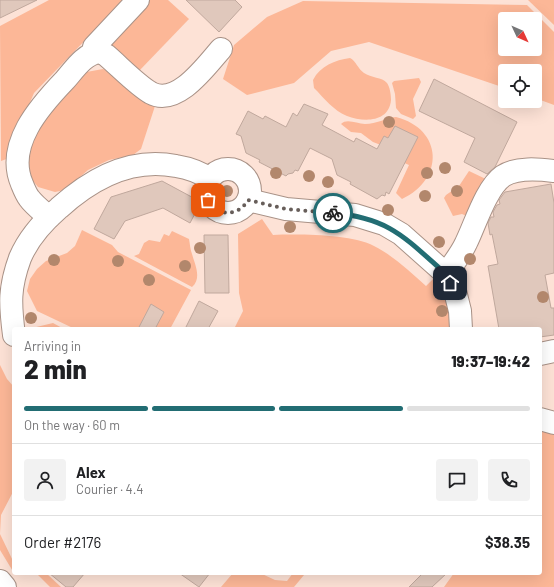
<!DOCTYPE html>
<html lang="en">
<head>
<meta charset="utf-8">
<style>
	body { margin:0; font-family:Barlow,sans-serif; background:#f2f2f2; color:#202124; height:100vh; display:flex; flex-direction:column; font-size:15px; white-space:nowrap }
	* { box-sizing:border-box; margin:0 }
	p { font-size:13px; color:#757577 }
	.icon { flex:none; width:22px; height:22px; fill:none; stroke:currentColor; stroke-width:2; stroke-linecap:round; stroke-linejoin:round }
	.map { position:relative; flex:1; overflow:hidden }
	.panel { position:absolute; left:12px; top:327px; width:530px; height:248px; display:flex; flex-direction:column; background:#fff; border-radius:4px; box-shadow:0 4px 16px #0002 }
	.panel>* { flex:none }
	.needle { width:26px; rotate:134deg }
	.controls { position:absolute; left:498px; top:12px; display:grid; gap:8px }
	.controls a { display:grid; place-items:center; width:44px; height:44px; border-radius:4px; background:#fff; box-shadow:0 4px 16px #0002; font-size:20px }
	.pin { position:absolute; display:grid; place-items:center; width:34px; height:34px; color:#fff; margin:-17px; border-radius:8px; box-shadow:0 2px 6px #0006 }
	.courier { position:absolute; display:grid; place-items:center; width:40px; height:40px; margin:-20px; border:3px solid #226d73; border-radius:50%; background:#fff; color:#222; box-shadow:0 1px 5px #0007 }
	.headline em { font-style:normal; font-weight:800 }
	.headline div { display:flex; flex-direction:column-reverse }
	.headline { display:flex; align-items:center; justify-content:space-between; height:68px; padding:0 12px }
	h1 { font-size:26px; font-weight:800; line-height:30px }
	.bar { display:grid; grid-template-columns:repeat(4,1fr); gap:6px 4px; align-content:center; height:48px; padding:0 12px }
	.bar i { height:5px; border-radius:3px; background:#e0e0e0 }
	.bar .on { background:#226d73 }
	.bar p { grid-column:span 4 }
	.line { display:flex; align-items:center; gap:10px; padding:0 12px; border-top:1px solid #e0e0e0 }
	.line div { flex:1 }
	.round { display:grid; place-items:center; flex:none; width:42px; height:42px; border-radius:4px; background:#f2f2f2 }
	.map>svg:first-child { display:block }
</style>
</head>
<body>
<div class="map">
<svg width="554" height="587" viewBox="0 0 554 587">
	<rect width="100%" height="100%" fill="#fdf3ee"/>
	<path fill="#fde2d6" fill-rule="evenodd" d="M0,0h554v587h-554zM505,19h30v30h-30zM505,71h30v30h-30zM14,329h526v244h-526z"/>
	<g fill="#fcb797" fill-rule="evenodd">
		<polygon points="49,0 124,0 34,93 16,135 12,157 1,161 0,26"/>
		<polygon points="145,0 168,0 189,19 139,71 111,45 108,38"/>
		<polygon points="528,0 554,0 554,25"/>
		<path d="M303,1l224,4 27,27v73l-19,-7v-27h-30v17l-136,-46 -38,9 -37,32 -47,12 -24,-16 11,-34 33,-28zM505,19h30v30h-30z"/>
		<path d="M350,58c6,3 8,11 14,15 7,5 18,4 23,10 3,4 4,12 4,17 -2,23 -28,22 -44,16 -13,-5 -23,-18 -33,-28l-1,-8c7,-14 22,-20 37,-22z"/>
		<polygon points="103,69 125,80 155,106 141,149 133,155 109,160 88,170 65,190 55,192 38,187 29,176 27,139 81,73"/>
		<polygon points="419,78 421,82 413,99 416,116 413,119 401,114 396,108 395,94 392,83 394,81"/>
		<path d="M396,117c47,12 49,62 6,82l-6,-6 13,-28 -7,-3 -16,-15 -13,-5 -12,-9 -10,-1 -10,-8c6,-6 16,0 24,0 12,0 20,-6 31,-7z"/>
		<polygon points="469,171 490,181 469,217 462,214 453,216 444,198 446,195 459,186"/>
		<path d="M262,219l11,16c26,-1 79,-1 101,11 20,10 36,26 52,40l9,-9 10,9 8,43h-219l9,-18 -4,-18 -1,-59z"/>
		<polygon points="82,230 112,245 118,252 191,290 170,329 75,329 37,311 27,291 30,279 37,269 46,261 67,253 75,246"/>
		<path d="M172,231l17,8c1,5 1,10 3,15 3,11 10,24 0,33l-58,-31 5,-2 5,-11 5,-3 11,2 4,-8 5,2z"/>
		<polygon points="53,323 64,329 28,329"/>
		<polygon points="0,365 7,379 14,387 14,490 1,515 0,534 14,563 14,573 0,550"/>
		<polygon points="540,424 554,429 554,587 444,587 454,573 540,573"/>
		<polygon points="36,573 46,573 61,587 50,587"/>
		<polygon points="233,573 260,573 275,580 287,581 293,573 304,575 294,587 221,587"/>
	</g>
	<g fill="#e0c8bc" stroke="#c0a89d">
		<polygon points="0,0 37,0 0,18"/>
		<polygon points="186,0 235,0 242,7 219,32"/>
		<polygon points="434,79 517,122 495,167 487,174 464,162 475,138 419,111"/>
		<polygon points="304,104 328,114 322,125 354,142 356,138 377,149 384,136 388,138 395,126 418,137 389,194 386,192 385,196 382,195 377,199 350,184 351,182 337,175 332,159 310,148 298,171 295,170 293,173 288,174 286,176 259,162 260,160 246,153 241,136 236,134 248,111 263,119 265,116 286,127 293,113 297,116"/>
		<polygon points="162,181 201,202 190,223 163,208 125,221 114,239 94,229 111,197"/>
		<polygon points="551,184 554,203 554,273 545,275 551,308 554,308 554,335 540,337 540,329 499,329 488,266 498,264 492,234 490,235 488,223 491,217 494,217 493,212 497,205 500,204 499,200 505,192"/>
		<polygon points="204,235 228,235 229,293 205,293"/>
		<polygon points="199,301 218,311 208,329 185,329"/>
		<polygon points="151,304 164,312 155,329 138,329"/>
		<polygon points="49,573 85,573 73,587 66,587"/>
		<polygon points="179,573 210,573 199,587"/>
		<polygon points="423,573 447,573 432,587 409,587"/>
	</g>
	<g fill="none" stroke-linecap="round" stroke-linejoin="round">
		<g stroke="#a99287" stroke-width="24">
			<g id="minor">
				<polyline points="93,53 94,47 138,0"/>
				<circle cx="228" cy="191" r="22"/>
				<polyline points="248,200 286,209 355,215 384,224 401,234 446,274 455,291 460,311 461,329"/>
				<path d="M49,217c-7,-6 -15,-12 -20,-19 -3,-4 -5,-9 -7,-14 -17,-39 18,-78 43,-104 9,-10 19,-26 34,-28l7,3c13,11 31,30 45,38 26,14 55,-27 70,-44"/>
				<path d="M446,274c7,-10 15,-20 20,-31 9,-18 20,-55 37,-67 14,-9 35,-7 51,-5"/>
				<path d="M14,335c-4,-31 -5,-47 6,-77 8,-19 24,-37 39,-50 33,-30 72,-51 117,-42 12,2 24,6 34,13"/>
				<polyline points="540,354 554,351"/>
				<polyline points="540,419 554,423"/>
				<polyline points="0,581 5,587"/>
			</g>
		</g>
		<use href="#minor" stroke="#fff" stroke-width="22"/>
	</g>
	<g fill="#b2876c">
		<circle cx="389" cy="122" r="6"/>
		<circle cx="445" cy="168" r="6"/>
		<circle cx="276" cy="173" r="6"/>
		<circle cx="427" cy="173" r="6"/>
		<circle cx="309" cy="176" r="6"/>
		<circle cx="328" cy="182" r="6"/>
		<circle cx="227" cy="191" r="6"/>
		<circle cx="457" cy="191" r="6"/>
		<circle cx="425" cy="196" r="6"/>
		<circle cx="388" cy="210" r="6"/>
		<circle cx="290" cy="227" r="6"/>
		<circle cx="439" cy="242" r="6"/>
		<circle cx="200" cy="248" r="6"/>
		<circle cx="470" cy="259" r="6"/>
		<circle cx="54" cy="260" r="6"/>
		<circle cx="118" cy="261" r="6"/>
		<circle cx="185" cy="266" r="6"/>
		<circle cx="149" cy="280" r="6"/>
		<circle cx="543" cy="297" r="6"/>
		<circle cx="442" cy="311" r="6"/>
		<circle cx="31" cy="318" r="6"/>
	</g>
	<g fill="none" stroke-linecap="round" stroke-linejoin="round">
		<path stroke="#675e5a" stroke-width="4" stroke-dasharray="0 7.2" d="M208,200c10,17 30,17 40,0l38,9 47,4"/>
		<path stroke="#226d73" stroke-width="5" d="M333,213c57,5 72,25 113,61l4,9"/>
	</g>
</svg>
<div class="controls">
<a><svg class="needle" viewBox="-14 -14 28 28"><path d="M0-13l5 13h-10z" fill="#e53935"/><path d="M0 13l5-13h-10z" fill="#757577"/></svg></a>
<a><svg class="icon" aria-label="locate" viewBox="0 0 24 24"><circle cx="12" cy="12" r="6"/><path d="M12 2v4M12 18v4M2 12h4M18 12h4"/></svg></a>
</div>
<div class="pin" style="left:208px;top:200px;background:#ea580c"><svg class="icon" aria-label="bag" viewBox="0 0 24 24"><path d="M5 8h14l-1 12H6zM9 8a3 3 0 0 1 6 0"/></svg></div>
<div class="pin" style="left:450px;top:283px;background:#1f2937"><svg class="icon" aria-label="home" viewBox="0 0 24 24"><path d="M3 11l9-7 9 7M6 9v11h12V9"/></svg></div>
<div class="courier" style="left:333px;top:213px"><svg class="icon" aria-label="bike" viewBox="0 0 24 24"><circle cx="6" cy="16" r="4"/><circle cx="18" cy="16" r="4"/><path d="M6 16l4-8h5l3 8M10 8l3 8H6M13 5h3"/></svg></div>
<section class="panel">
<div class="headline"><div><h1>2 min</h1><p>Arriving in</p></div><em>19:37–19:42</em></div>
<div class="bar"><i class="on"></i><i class="on"></i><i class="on"></i><i></i><p>On the way · 60 m</p></div>
<div class="line" style="height:72px"><a class="round"><svg class="icon" aria-label="person" viewBox="0 0 24 24"><circle cx="12" cy="8" r="4"/><path d="M4 21q1-7 8-7t8 7"/></svg></a><div><b>Alex</b><p>Courier · 4.4</p></div><a class="round"><svg class="icon" aria-label="chat" viewBox="0 0 24 24"><path d="M4 5h16v11H9l-5 4z"/></svg></a><a class="round"><svg class="icon" aria-label="phone" viewBox="0 0 24 24"><path d="M5 4h4l2 5-3 2q2 4 5 5l2-3 5 2v4C11 20 4 13 5 4z"/></svg></a></div>
<div class="line" style="height:52px"><div>Order #2176</div><b>$38.35</b></div>
</section>
</div>
</body>
</html>
